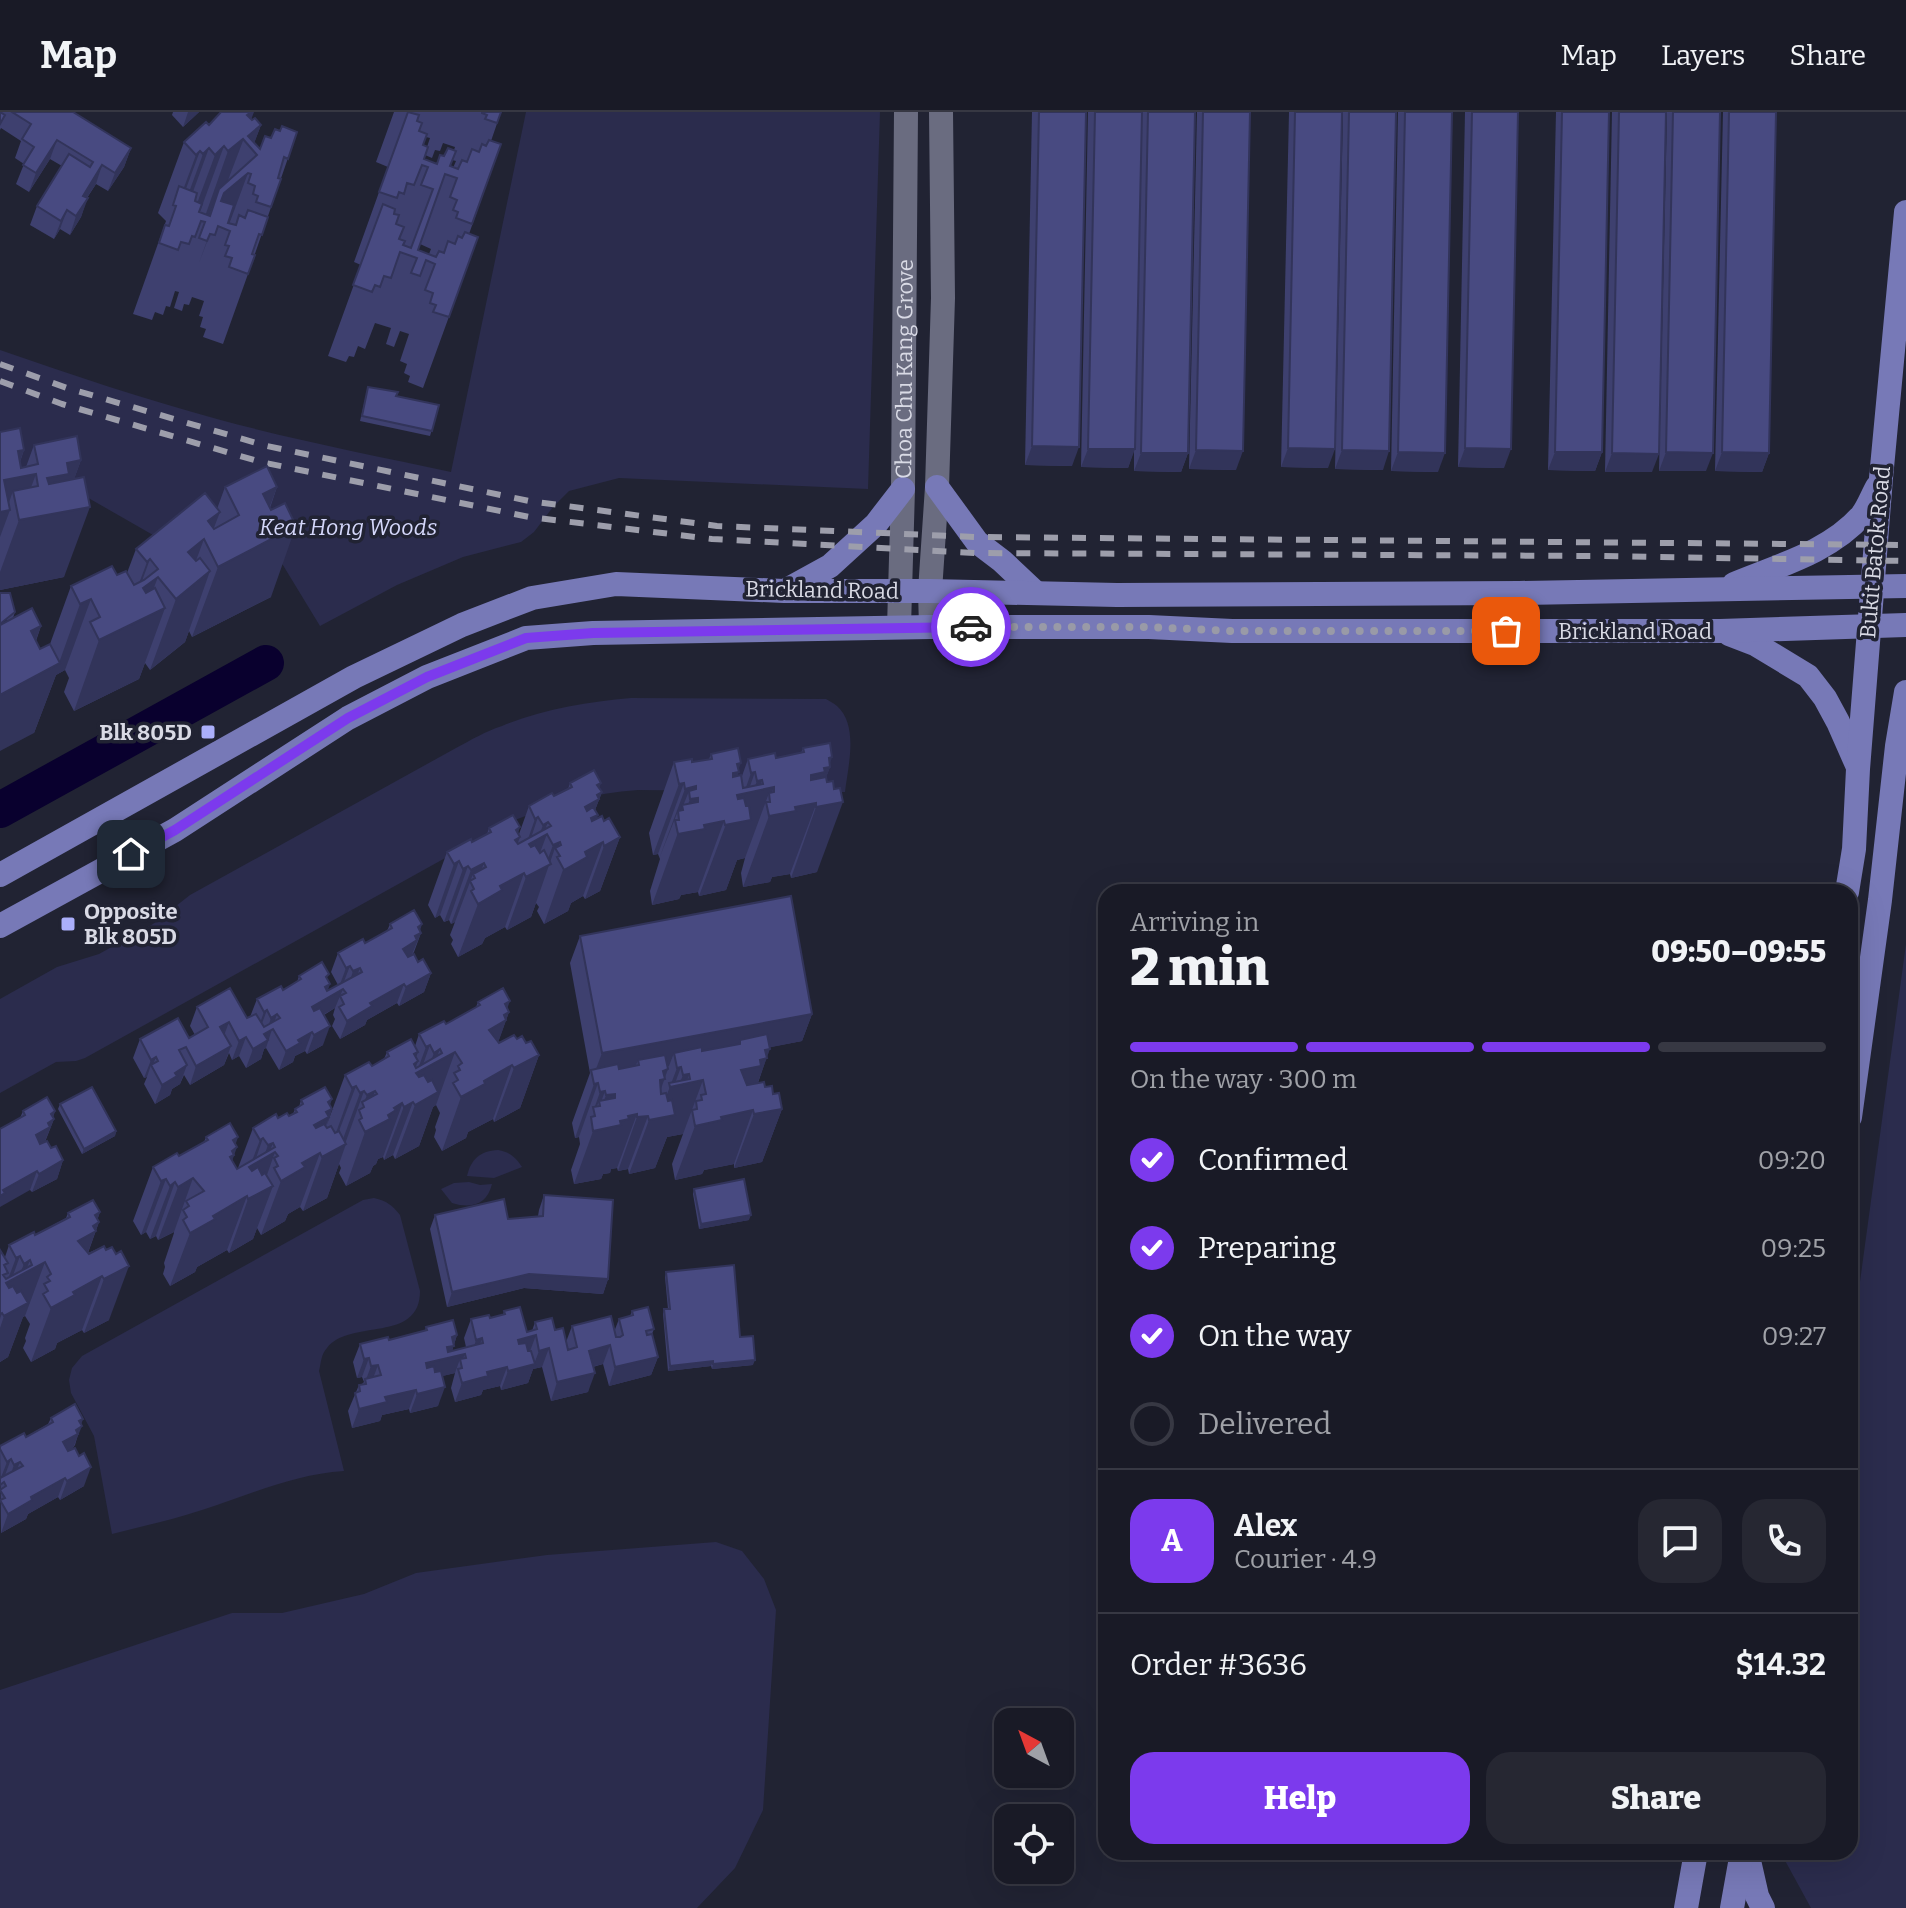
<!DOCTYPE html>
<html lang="en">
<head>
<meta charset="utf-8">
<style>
	body { margin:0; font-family:Bitter,serif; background:#262732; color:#f1f3f6; height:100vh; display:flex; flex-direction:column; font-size:30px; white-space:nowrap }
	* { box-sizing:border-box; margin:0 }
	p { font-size:26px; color:#9fa1a7 }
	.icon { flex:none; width:44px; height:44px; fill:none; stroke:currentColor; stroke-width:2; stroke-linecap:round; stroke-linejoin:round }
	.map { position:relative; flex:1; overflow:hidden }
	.drawer { position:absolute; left:1098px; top:772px; width:760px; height:976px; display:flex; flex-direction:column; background:#191a26; border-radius:24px; box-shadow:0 8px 32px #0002,0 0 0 2px #373843 }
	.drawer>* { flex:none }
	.needle { width:52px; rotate:319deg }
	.tools { position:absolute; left:994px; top:1596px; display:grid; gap:16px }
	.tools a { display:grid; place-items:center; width:80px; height:80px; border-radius:16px; background:#191a26; box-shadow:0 8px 32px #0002,0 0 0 2px #373843; font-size:40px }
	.pin { position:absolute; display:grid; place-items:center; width:68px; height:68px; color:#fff; margin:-34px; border-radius:16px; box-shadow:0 4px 12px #0006 }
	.courier { position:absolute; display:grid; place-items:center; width:80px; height:80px; margin:-40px; border:6px solid #7c3aed; border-radius:50%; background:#fff; color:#222; box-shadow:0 2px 10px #0007 }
	.overview em { font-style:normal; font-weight:800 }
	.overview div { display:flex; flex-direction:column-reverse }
	.overview { display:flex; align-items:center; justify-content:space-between; height:136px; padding:0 32px }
	h1 { font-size:52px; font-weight:800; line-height:60px }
	.bar { display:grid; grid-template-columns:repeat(4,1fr); gap:12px 8px; align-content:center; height:96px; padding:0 32px }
	.bar i { height:10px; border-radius:6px; background:#373843 }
	.bar .on { background:#7c3aed }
	.bar p { grid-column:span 4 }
	.line { display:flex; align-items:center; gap:20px; padding:0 32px; border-top:2px solid #373843 }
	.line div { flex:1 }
	.round { display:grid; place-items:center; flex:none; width:84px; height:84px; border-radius:24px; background:#262732 }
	ol { padding:0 32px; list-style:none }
	li { display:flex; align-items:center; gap:24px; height:88px }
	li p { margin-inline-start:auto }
	li .icon { padding:8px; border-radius:50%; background:#7c3aed; color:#fff; stroke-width:4 }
	li:last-child { color:#9fa1a7 }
	li i { width:44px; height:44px; border:4px solid #373843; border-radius:50% }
	.cta { display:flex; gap:16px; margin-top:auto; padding:16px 32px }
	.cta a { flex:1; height:92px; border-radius:24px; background:#7c3aed; color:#fff; font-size:32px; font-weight:800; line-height:92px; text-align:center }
	.cta a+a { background:#262732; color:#f1f3f6 }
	header { display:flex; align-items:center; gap:48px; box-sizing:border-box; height:112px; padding:0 40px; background:#191a26; border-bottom:2px solid #373843 }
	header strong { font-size:38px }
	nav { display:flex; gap:44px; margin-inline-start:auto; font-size:28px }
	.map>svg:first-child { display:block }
</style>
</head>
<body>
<header>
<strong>Map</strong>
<nav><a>Map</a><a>Layers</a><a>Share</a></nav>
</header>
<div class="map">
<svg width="1906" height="1796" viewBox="0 0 1906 1796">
	<rect width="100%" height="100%" fill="#212333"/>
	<g fill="#2b2c4d">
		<path d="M526,0h354l-12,377 -249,-11 -50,13 -16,16 -19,25 -13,10 -58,15 -66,28 -77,41 -73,-120 -80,37 -131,-75 -36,7v-125c72,25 144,49 217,69 77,21 156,36 234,53z"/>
		<path d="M631,586l195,1c3,2 8,4 11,7 22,20 11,60 8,86l-207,-2c-45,3 -84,15 -126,31l-427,237 -9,3 -20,1 -56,31v-94l57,-32 42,-13 54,-30 37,-29 266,-147c15,-8 30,-17 46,-22 41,-17 85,-24 129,-28z"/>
		<polygon points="1906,832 1906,1796 1811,1796 1782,1743 1782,1740 1850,1740 1850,1243"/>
		<path d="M498,1038c12,2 17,7 24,17l-28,11 -27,-2c4,-17 13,-25 31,-26z"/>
		<path d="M469,1070l11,3 12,-1c-5,21 -21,25 -40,19l-11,-14 13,-6z"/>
		<path d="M374,1086c13,3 18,7 26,17l20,76c0,53 -70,27 -93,57 -6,6 -6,15 -8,23l25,100c-50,3 -95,24 -142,39 -30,10 -60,16 -90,24l-18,-98 -23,-43 -2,-13 3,-12 10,-12 281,-156z"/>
		<polygon points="716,1430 742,1439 764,1467 776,1498 763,1698 735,1756 697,1796 0,1796 0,1578 232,1501 282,1501 364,1482 416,1461 547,1443"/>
	</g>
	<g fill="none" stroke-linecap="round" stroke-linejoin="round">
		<polyline stroke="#09002e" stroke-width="36" points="0,698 266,551"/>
		<g stroke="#6a6c80" stroke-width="24">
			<path id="s1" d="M899,515l4,-138 3,-377"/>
			<polyline points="931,515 930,479 937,375 943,186 941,0"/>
		</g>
		<g stroke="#7779b7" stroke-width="24">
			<polyline points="937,375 977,430 1002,449 1036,481"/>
			<path d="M1734,472c43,-18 96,-32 128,-69 6,-8 10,-19 15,-28"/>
			<polyline points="790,476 830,454 876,412 903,377"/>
			<polyline points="1729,522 1755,532 1808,564 1825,586 1838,610 1857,653"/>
			<polyline points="0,763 354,565 462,513 532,486 616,472 784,479 930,479 1117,483 1519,481 1906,474"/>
			<polyline points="1847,780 1854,737 1858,657 1881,366 1906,100"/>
			<polyline points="0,814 175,718 348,606 427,565 526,526 593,521 931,515 1149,515 1232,519 1720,519 1906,513"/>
			<polyline points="1850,1005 1880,788 1897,634 1906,580"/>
			<polyline points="1747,1740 1757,1784 1763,1796"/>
			<polyline points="1686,1796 1696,1740"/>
			<polyline points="1732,1796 1742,1740"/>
		</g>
		<g stroke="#9d9eab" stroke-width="6" stroke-dasharray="14 14" stroke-linecap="butt">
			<polyline points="0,252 67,276 267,334 529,389 717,414 976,425 1906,433"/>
			<polyline points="0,269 62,292 261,350 529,405 712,427 976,441 1599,444 1906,449"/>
		</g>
	</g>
	<g fill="#3e406f" fill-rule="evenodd">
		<polygon points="0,0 73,0 131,36 124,55 108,79 96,72 87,86 81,105 70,123 60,117 54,127 30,113 37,94 62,54 50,47 29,80 16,72 24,52 15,46 21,29 1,16 0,18"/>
		<polygon points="173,0 199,0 183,15 172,3"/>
		<path d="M394,0h107l-10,29 10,3 -32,90 9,3 -55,151 -15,-6 2,-6 -6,-3 3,-9 -7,-3 9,-27 -9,-3 -6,16 -8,-3 5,-16 -16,-5 -10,26 -7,-3 -4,11 -5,-1 -3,6 -18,-6 33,-91 -7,-3 34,-95 -12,-5zM426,25l4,1 -3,9 -4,-2zM443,31l12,4 -1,3 -10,6 -7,8 -13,-5 1,-4 7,3 3,-8 5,1zM452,48l4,1 -3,7 -3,-2zM420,132l11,5 -2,5 -11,-4z"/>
		<polygon points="1032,0 1086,0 1072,354 1025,353"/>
		<polygon points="1088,0 1195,0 1188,341 1181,360 1134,359 1134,338 1128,356 1081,355"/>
		<polygon points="1197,0 1250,0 1236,358 1189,357"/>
		<polygon points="1289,0 1342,0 1328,356 1281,355"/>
		<polygon points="1343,0 1396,0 1383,358 1335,357"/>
		<polygon points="1398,0 1452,0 1438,360 1391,359"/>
		<polygon points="1465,0 1518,0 1504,356 1458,355"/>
		<polygon points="1556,0 1609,0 1602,340 1595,359 1548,358"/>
		<polygon points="1612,0 1666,0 1652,360 1605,360"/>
		<polygon points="1667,0 1720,0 1706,359 1659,359"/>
		<polygon points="1723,0 1776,0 1769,341 1762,360 1715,359"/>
		<polygon points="251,7 261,13 254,31 260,37 280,19 297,20 248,162 223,232 203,225 206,217 200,215 203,205 199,204 204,189 192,185 189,193 184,192 182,199 174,196 179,180 175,179 170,195 166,194 163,203 155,200 152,208 133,202 166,109 158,101 184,30 209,13"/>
		<polygon points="368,275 396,284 439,293 430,324 360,309"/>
		<polygon points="0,320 24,338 20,350 21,356 26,355 34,333 81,348 74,367 64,465 0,478"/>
		<polygon points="225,375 277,375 270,396 271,485 192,525 189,519 185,530 150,558 145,551 139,567 74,599 64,580 69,566 65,558 56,563 34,621 0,481 15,500 13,506 41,514 36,529 40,537 50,532 71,474 127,461 136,437 217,397"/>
		<polygon points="803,636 830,652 830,655 826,665 817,760 791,766 790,762 772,765 770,770 743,775 741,761 745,746 737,748 726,778 699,784 698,780 681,783 679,787 652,793 650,779 660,747 658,742 653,743 649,721 674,650 692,650 709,647 711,642 738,657 738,664 741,667 748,647 776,646 801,641"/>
		<polygon points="570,671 599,676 602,680 595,698 598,703 596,707 604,709 620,725 600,779 585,787 583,784 571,791 568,799 544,812 537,799 539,795 536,791 531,805 507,818 505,815 485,826 482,832 458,845 451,832 453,828 450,823 455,810 451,812 449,808 444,810 440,803 435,806 428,793 447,740 472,730 487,722 489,716 519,722 529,694 554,684 568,677"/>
		<polygon points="390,812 420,819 421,821 414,840 412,843 431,861 424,880 399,894 397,891 367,908 365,913 340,927 332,914 335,907 333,903 335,896 324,903 323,933 307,942 305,939 295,944 293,950 279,958 266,936 264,937 261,947 246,956 239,944 232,948 229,941 224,953 190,973 184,963 180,972 172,977 170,983 155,992 144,972 147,965 144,966 133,946 140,927 189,926 195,923 190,914 197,895 247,906 250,905 257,887 283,878 297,870 299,864 327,868 328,879 338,873 331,860 338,841 365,831 387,819"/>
		<polygon points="580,824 812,902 802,929 770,935 758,971 773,982 782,997 762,1050 734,1056 734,1052 704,1058 702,1062 675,1068 672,1052 683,1022 667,1025 655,1056 629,1062 628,1057 618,1059 617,1056 611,1057 610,1061 603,1062 601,1067 574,1072 571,1058 580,1032 579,1025 575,1026 572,1011 590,961 570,851"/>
		<polygon points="478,890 507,896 509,900 498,930 517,927 526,931 539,943 520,996 494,1010 493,1007 468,1020 466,1026 442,1039 434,1025 436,1018 435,1015 440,1001 436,993 433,995 419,1034 395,1047 393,1043 384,1048 383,1045 378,1047 376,1052 373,1054 370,1061 346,1074 339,1061 341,1056 339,1052 327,1086 303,1099 300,1095 288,1102 285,1109 261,1123 257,1116 253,1127 229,1141 227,1138 197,1155 195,1160 170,1174 163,1162 165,1155 164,1151 174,1121 174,1120 158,1128 156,1124 150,1127 146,1120 141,1123 133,1109 153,1055 179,1044 204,1030 206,1025 236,1032 232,1049 237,1057 238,1056 253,1016 278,1006 289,1004 293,1002 295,997 299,995 301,988 330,993 332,997 326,1015 345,963 372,954 384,947 387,940 415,934 419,922 446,912 476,895"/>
		<polygon points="60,992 116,1019 115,1024 82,1042 58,997"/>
		<polygon points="23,999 55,999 53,1005 54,1007 45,1030 63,1048 57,1067 32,1080 30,1078 20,1006"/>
		<polygon points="694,1077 749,1108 699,1117 693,1082"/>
		<polygon points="544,1083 608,1167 603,1182 524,1176 447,1195 430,1117 435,1103 508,1107 538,1104 539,1098"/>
		<polygon points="100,1100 97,1108 99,1110 88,1141 104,1134 109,1208 84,1221 82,1218 57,1231 55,1237 31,1250 23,1236 26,1229 25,1226 30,1212 25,1204 23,1205 8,1245 0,1250 0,1138 5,1145 9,1133 35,1123 66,1106 68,1101"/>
		<polygon points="666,1160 740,1225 753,1253 712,1257 711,1254 668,1259 663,1202 664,1197 668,1197 665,1165"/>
		<polygon points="504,1199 527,1220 532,1219 535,1210 555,1218 566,1230 572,1214 614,1220 619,1207 630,1204 632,1199 654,1217 652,1222 658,1245 651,1263 609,1274 603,1252 593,1255 588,1280 551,1289 542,1255 533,1257 528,1271 501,1278 500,1274 483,1278 481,1283 455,1290 451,1276 455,1261 442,1264 438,1294 410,1301 409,1297 382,1303 380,1309 352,1316 348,1299 359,1273 362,1272 364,1270 362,1265 357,1266 353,1250 360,1232 389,1228 425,1219 426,1215 457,1223 452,1239 466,1235 464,1226 471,1207 490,1206 503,1203"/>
		<polygon points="51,1306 81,1312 75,1333 72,1337 84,1374 60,1388 58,1385 28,1402 26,1407 1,1421 0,1334 26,1325 48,1312"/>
	</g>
	<g fill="#32345a">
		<polygon points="188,0 199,0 183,15"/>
		<polygon points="249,0 254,0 217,97 219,77 209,104 203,110 228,39"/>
		<polygon points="261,13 252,37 248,24"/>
		<polygon points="57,28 50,47 29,80 36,61"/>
		<polygon points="224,34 198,105 189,113 215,43"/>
		<polygon points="131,36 124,55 108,79 115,61"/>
		<polygon points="209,36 183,107 177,113 203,42"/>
		<polygon points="200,39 174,109 170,113 196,43"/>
		<polygon points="102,53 96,72 76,102 83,84"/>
		<polygon points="248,61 227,118 218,114 210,122 199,151 224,81"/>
		<polygon points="88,86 81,105 70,123 76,104"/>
		<polygon points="67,98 60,117 54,127 61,109"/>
		<polygon points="1032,334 1079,335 1072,354 1025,353"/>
		<polygon points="1288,336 1335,337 1328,356 1281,355"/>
		<polygon points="1465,336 1511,337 1504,356 1458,355"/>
		<polygon points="1088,337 1135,337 1128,356 1081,355"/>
		<polygon points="24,338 14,366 36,362 19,408 13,379 6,399 10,398 0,425 0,380 18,339"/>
		<polygon points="1196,338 1243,339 1236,358 1189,357"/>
		<polygon points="1342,338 1389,339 1383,358 1335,357"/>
		<polygon points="1398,340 1445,341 1438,360 1391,359"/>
		<polygon points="1555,340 1602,340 1595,359 1548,358"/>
		<polygon points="1666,340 1713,341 1706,359 1659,359"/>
		<polygon points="1722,340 1769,341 1762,360 1715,359"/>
		<polygon points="1141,341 1188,341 1181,360 1134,359"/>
		<polygon points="1612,341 1659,342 1652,360 1605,360"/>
		<polygon points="81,348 62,400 90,395 64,465 0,478 0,460 19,408 47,366 67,351"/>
		<polygon points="277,375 255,435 296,414 271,485 192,525 218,455 263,382"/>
		<polygon points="220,400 207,434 204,427 184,481 210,459 185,530 150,558 176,487 188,440 208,409"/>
		<polygon points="150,447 125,516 143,476 158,465 142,507 165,496 139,567 74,599 99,528 122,517 147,450"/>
		<polygon points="91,487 65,558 56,563 34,621 0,639 0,583 31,519 41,514 20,572 59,551 80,492"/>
		<polygon points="832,645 829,655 830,655 790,762 772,765 770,770 743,775 769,704 795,695 811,663 829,646"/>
		<polygon points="741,651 737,661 739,660 721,710 724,709 698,780 681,783 679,787 652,793 690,687 689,679 679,704 678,699 659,747 685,677 696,674 691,687 698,686 685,721 733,661 737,652"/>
		<polygon points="755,660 748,680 753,679 757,669 762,668 759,678 774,675 770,686 769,681 745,746 737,748 726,778 699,784 737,683 744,681 751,661"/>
		<polygon points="601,671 597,683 602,680 592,706 598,703 581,748 585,740 603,730 583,784 571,791 568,799 544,812 585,695 597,673"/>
		<polygon points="684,671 658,742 653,743 679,672"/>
		<polygon points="843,690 817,760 791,766 816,695"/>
		<polygon points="538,705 529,732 538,727 543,713 548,710 543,723 547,722 532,762 545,755 553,733 560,730 557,738 555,736 531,805 507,818 526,765 524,761 505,815 485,826 482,832 458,845 478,792 516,718 520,715 516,728 520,725 503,772 516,761 535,707"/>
		<polygon points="620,725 600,779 585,787 604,734"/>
		<polygon points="459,749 440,803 435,806 454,752"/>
		<polygon points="484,751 472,782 475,766 473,762 455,810 451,812 471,758"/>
		<polygon points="468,754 449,808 444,810 463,757"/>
		<polygon points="422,812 419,822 421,821 410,847 396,855 403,837 418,815"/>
		<polygon points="350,854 343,872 339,875 346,856"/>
		<polygon points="360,856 353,874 347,878 353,859"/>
		<polygon points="431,861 424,880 399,894 406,875"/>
		<polygon points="330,872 325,887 343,877 335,896 305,913 312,895 325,875"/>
		<polygon points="404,872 397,891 367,908 365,913 340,927 347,909 370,891"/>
		<polygon points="510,889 505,902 509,900 487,962 489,918 505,892"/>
		<polygon points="267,898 260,917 257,919 264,900"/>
		<polygon points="277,902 266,936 264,937 261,947 246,956 253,937 266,921 271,906"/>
		<polygon points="812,902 802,929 737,942 740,932 740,928 735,942 674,941 669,954 637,960 639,953 638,948 633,961 593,965 602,941"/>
		<polygon points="229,910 222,929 220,915"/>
		<polygon points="330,914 323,933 307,942 314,923"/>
		<polygon points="312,920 305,939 295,944 293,950 279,958 286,939 298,928"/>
		<polygon points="246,925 239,944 232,948 239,929"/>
		<polygon points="430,933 421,958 429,954 434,941 440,937 435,950 455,940 436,993 433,995 419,1034 395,1047 415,993 413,990 393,1043 384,1048 426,935"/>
		<polygon points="231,934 224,953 190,973 196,954"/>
		<polygon points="770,937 747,1000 753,998 734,1052 704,1058 702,1062 675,1068 695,1014 741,958 765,938"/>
		<polygon points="418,940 399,993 414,952 418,949 383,1045 378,1047 376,1052 373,1054 370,1061 346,1074 365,1020 414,942"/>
		<polygon points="539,943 520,996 494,1010 514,956"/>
		<polygon points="156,945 152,955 151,953 147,965 144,966 151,948"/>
		<polygon points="187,953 180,972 172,977 170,983 155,992 162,973 175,961"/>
		<polygon points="512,953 493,1007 468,1020 466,1026 442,1039 461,985 484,969"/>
		<polygon points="681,955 674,974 679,973 683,963 689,962 686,972 703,968 683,1022 667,1025 655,1056 629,1062 649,1008 648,1004 628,1057 618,1059 637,1005 663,959 668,957 650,1008 658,1006 677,956"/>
		<polygon points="598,971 579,1025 575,1026 594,972"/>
		<polygon points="356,974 336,1027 333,1029 352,976"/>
		<polygon points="364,979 345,1032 340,1035 360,981"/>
		<polygon points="375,979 362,1014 364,995 363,993 367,983"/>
		<polygon points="605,979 600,993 599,989 594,1002 594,997 600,980"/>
		<polygon points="615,982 602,1017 620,1009 628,1004 637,1002 617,1056 611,1057 610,1061 603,1062 601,1067 574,1072 606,983"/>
		<polygon points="332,987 328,999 332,997 315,1044 320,1041 300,1095 288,1102 285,1109 261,1123 281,1069 328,990"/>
		<polygon points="782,997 762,1050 734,1056 754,1002"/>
		<polygon points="55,999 52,1009 54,1007 43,1034 29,1042 36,1023 51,1002"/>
		<polygon points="116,1019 115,1024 82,1042 84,1037"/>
		<polygon points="238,1025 234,1037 237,1035 218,1089 233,1028"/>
		<polygon points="263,1026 254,1052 263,1047 268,1033 273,1031 268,1044 275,1040 261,1080 273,1074 253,1127 229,1141 248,1087 247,1084 227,1138 197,1155 195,1160 170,1174 190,1121 213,1104 250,1054 260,1028"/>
		<polygon points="346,1032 327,1086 303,1099 322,1045"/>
		<polygon points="63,1048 57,1067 32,1080 39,1062"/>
		<polygon points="37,1059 30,1078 0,1095 0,1084 3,1078"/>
		<polygon points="193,1066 174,1120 158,1128 178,1075"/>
		<polygon points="166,1067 146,1120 141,1123 161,1069"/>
		<polygon points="175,1070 156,1124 150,1127 170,1074"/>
		<polygon points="100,1100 96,1112 99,1110 76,1173 78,1129 95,1103"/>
		<polygon points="751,1103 749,1108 699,1117 701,1112"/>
		<polygon points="20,1144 11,1169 19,1164 24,1152 30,1148 25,1161 45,1150 25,1204 23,1205 8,1245 0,1250 0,1216 4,1204 2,1201 0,1207 0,1188 16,1146"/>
		<polygon points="129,1154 109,1208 84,1221 104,1167"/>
		<polygon points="529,1162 608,1167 603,1182 524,1176 447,1195 452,1180"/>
		<polygon points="102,1164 82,1218 57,1231 55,1237 31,1250 51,1196 73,1180"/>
		<polygon points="457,1223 450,1245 465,1242 461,1251 460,1247 455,1261 419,1270 426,1251 452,1225"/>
		<polygon points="536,1223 529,1242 511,1247 518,1228"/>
		<polygon points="482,1226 476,1245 470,1247 476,1228"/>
		<polygon points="610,1233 603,1252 582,1257 589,1239"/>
		<polygon points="549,1236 542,1255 533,1257 528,1271 501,1278 508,1259 534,1252 539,1239"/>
		<polygon points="658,1245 651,1263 609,1274 615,1255"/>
		<polygon points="369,1246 362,1265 357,1266 364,1247"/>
		<polygon points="755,1248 753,1253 712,1257 713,1252"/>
		<polygon points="713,1249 711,1254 668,1259 670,1254"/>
		<polygon points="378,1253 371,1272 364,1273 371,1254"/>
		<polygon points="507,1255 500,1274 483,1278 481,1283 455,1290 462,1271 487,1260"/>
		<polygon points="595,1261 588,1280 551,1289 557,1270"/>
		<polygon points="445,1275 438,1294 410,1301 417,1282"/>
		<polygon points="416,1278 409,1297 382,1303 380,1309 352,1316 359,1297 385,1285"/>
		<polygon points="83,1307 80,1316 82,1314 71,1341 56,1349 63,1330 79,1309"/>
		<polygon points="11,1347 4,1366 0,1368 7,1350"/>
		<polygon points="20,1350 13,1368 7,1372 14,1353"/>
		<polygon points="91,1355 84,1374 60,1388 67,1369"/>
		<polygon points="65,1366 58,1385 28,1402 26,1407 1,1421 8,1402 31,1385"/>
	</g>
	<g fill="#484a81" stroke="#32345a" stroke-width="2">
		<polygon points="0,0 5,3 0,12"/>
		<polygon points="12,0 73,0 131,36 115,61 102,53 83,84 88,86 76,104 67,98 61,109 37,94 69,42 90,55 93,50 57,28 36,61 23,53 34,35 22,27 31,12"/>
		<polygon points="221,0 251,0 247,3 252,8 255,6 261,13 248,24 260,37 265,24 271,26 275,17 280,19 282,14 297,20 288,47 284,45 278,66 281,67 271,95 256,90 258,84 253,82 255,74 248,71 251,62 248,61 224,81 221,89 234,93 228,111 236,113 239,103 245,106 248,98 268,105 262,123 259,122 252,142 255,143 248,162 229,155 232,146 225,144 229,134 225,133 230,119 218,114 215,123 210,122 207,129 199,126 205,110 201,109 195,125 192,124 189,132 181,130 178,138 159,131 165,113 169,114 176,94 173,93 179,74 197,81 195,89 202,92 199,100 210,104 219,77 257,43 243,27 228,39 224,34 215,43 209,36 203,42 200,39 196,43 184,30 206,10 209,13"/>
		<polygon points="408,0 419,3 417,9 422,11 419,19 427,22 423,33 428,35 424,47 437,52 440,43 444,44 448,36 456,39 450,54 458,57 462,48 467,50 472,37 479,40 482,32 486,34 489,28 501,32 472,112 456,106 458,100 453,98 457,88 450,85 457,66 445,62 418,138 436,145 439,139 444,141 448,129 455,132 458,124 462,126 465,120 478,125 449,205 433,200 436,193 430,191 433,181 425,178 435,152 426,148 420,164 411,161 417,146 400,140 391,166 384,164 380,175 375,173 372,180 353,173 383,92 395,97 394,102 399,103 396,112 404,115 399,127 405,129 403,133 411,136 433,77 421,73 428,55 422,53 414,73 407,71 404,82 399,80 397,86 379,80"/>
		<polygon points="482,0 501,0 497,11 485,7 487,3 482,1"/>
		<polygon points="1039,0 1086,0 1079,335 1032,334"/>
		<polygon points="1095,0 1142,0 1135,337 1088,337"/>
		<polygon points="1148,0 1195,0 1188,341 1141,341"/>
		<polygon points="1203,0 1250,0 1243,339 1196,338"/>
		<polygon points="1295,0 1342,0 1335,337 1288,336"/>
		<polygon points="1349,0 1396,0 1389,339 1342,338"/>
		<polygon points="1405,0 1452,0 1445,341 1398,340"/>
		<polygon points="1472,0 1518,0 1511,337 1465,336"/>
		<polygon points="1562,0 1609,0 1602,340 1555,340"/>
		<polygon points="1619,0 1666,0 1659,342 1612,341"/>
		<polygon points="1673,0 1720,0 1713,341 1666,340"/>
		<polygon points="1729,0 1776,0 1769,341 1722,340"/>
		<polygon points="368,275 398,280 396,284 439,293 432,319 362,304"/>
		<polygon points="20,316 24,338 18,339 21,356 38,352 34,333 77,324 81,348 67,351 69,362 47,366 49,372 84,365 90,395 19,408 13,379 38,374 36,362 4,368 10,398 0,400 0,320"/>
		<polygon points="267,354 277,375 263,382 271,398 285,391 296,414 218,455 204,427 188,440 196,449 200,446 210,459 176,487 158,465 143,476 146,481 155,476 165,496 99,528 90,510 100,505 91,487 80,492 71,474 112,454 117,463 126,459 134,473 144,468 158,457 150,447 147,450 136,437 205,381 220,400 208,409 214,417 239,403 225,375"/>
		<polygon points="0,481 10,481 15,500 0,512"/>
		<polygon points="32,496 41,514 31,519 40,537 50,532 60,551 0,583 0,513"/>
		<polygon points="830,631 832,645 829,646 830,655 824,656 825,660 811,663 811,668 826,665 827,670 833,669 834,677 840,676 843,690 816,695 816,691 795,695 796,699 769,704 766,690 770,690 769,681 774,680 774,675 737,683 738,687 744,686 746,694 749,694 751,708 725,713 724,709 704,713 705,717 678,722 675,708 679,708 678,699 683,698 682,693 698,690 698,686 690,687 689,679 696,677 696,674 685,677 684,671 679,672 674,650 692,647 692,650 712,647 711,642 738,636 741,651 737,652 739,660 733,661 733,665 741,663 743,676 763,672 762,668 757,669 755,660 751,661 748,647 775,641 776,646 804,640 803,636"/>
		<polygon points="594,658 601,671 597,673 602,680 597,683 599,687 585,695 587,699 593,695 598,703 591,706 592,709 602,704 604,709 609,706 620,725 604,734 603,730 585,740 587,745 564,758 557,745 560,744 555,736 561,733 560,730 553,733 547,722 529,732 531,735 535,733 540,741 544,738 551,752 526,765 524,761 500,774 502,778 478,792 471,779 474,777 470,769 475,766 473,762 486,755 484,751 471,758 468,754 463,757 459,749 454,752 447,740 471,727 472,730 491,720 489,716 513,703 520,715 516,718 520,725 515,728 518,732 551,714 548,710 543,713 538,705 535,707 529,694 552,681 554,684 572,675 570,671"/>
		<polygon points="791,784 812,902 602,941 580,824"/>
		<polygon points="414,798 422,812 418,815 421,821 415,824 417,828 403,837 408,845 414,842 418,850 423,847 431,861 406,875 404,872 370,891 372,894 347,909 339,895 344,892 340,884 346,881 343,877 312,895 314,899 320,896 330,914 314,923 312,920 298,928 300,931 286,939 273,917 264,922 268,928 253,937 246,925 239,929 229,910 220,915 231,934 196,954 186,935 179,938 187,953 175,961 177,964 162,973 151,953 158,949 156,945 151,948 140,927 178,906 189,926 208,915 197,895 230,876 247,906 256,902 264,915 280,906 277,902 271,906 267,898 264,900 257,887 281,874 283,878 301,867 299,864 322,850 329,862 326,865 330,872 325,875 327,879 362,860 360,856 353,859 350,854 346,856 338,841 363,827 365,831 392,816 390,812"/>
		<polygon points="503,876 510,889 505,892 509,900 504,903 506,908 489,918 499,931 514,923 517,927 522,924 526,931 531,929 539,943 514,956 512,953 484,969 485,972 461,985 453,971 458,968 454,961 460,958 458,954 462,951 455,940 416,961 419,965 424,963 428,970 432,968 438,980 415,993 413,990 404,995 402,991 394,996 396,998 388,1003 390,1007 365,1020 359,1008 362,1006 359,998 364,995 362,990 377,982 375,979 367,983 364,979 360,981 356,974 352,976 345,963 369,950 372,954 389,944 387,940 411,927 418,940 414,942 418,949 414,952 416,956 442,941 440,937 434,941 430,933 426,935 419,922 444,909 446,912 480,893 478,890"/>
		<polygon points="767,922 770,937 765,938 767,946 760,948 761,954 741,958 747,973 764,970 765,975 772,974 773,982 779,981 782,997 754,1002 753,998 721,1005 722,1008 695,1014 692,998 697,997 696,989 702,988 701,983 706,982 703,968 670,975 669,971 690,967 689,962 683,963 681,955 677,956 674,941 702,935 702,939 740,932 740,928"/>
		<polygon points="665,943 668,957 663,959 665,967 660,968 661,982 666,981 668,989 672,988 675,1003 649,1008 648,1004 637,1005 637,1002 628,1004 629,1007 620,1009 621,1013 593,1019 591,1005 595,1004 593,995 600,994 599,989 615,986 615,982 606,983 605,979 600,980 598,971 594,972 591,958 618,952 619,957 639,953 638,948"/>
		<polygon points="92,975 116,1019 84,1037 60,992"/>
		<polygon points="325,975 332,987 328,990 332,997 326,1000 329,1005 314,1013 316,1016 324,1012 327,1016 331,1014 335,1021 339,1019 346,1032 322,1045 320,1041 302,1051 305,1055 281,1069 274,1056 278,1054 274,1046 278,1044 275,1040 249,1055 252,1059 258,1055 262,1063 265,1061 273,1074 248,1087 247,1084 213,1104 215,1107 190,1121 183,1108 187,1105 183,1098 189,1094 186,1089 204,1079 193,1066 178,1075 175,1070 170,1074 166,1067 161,1069 153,1055 177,1041 179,1044 208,1028 206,1025 230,1011 238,1025 233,1028 237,1035 232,1039 234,1043 230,1045 237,1057 275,1035 273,1031 268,1033 263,1026 260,1028 253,1016 276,1002 278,1006 287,1001 289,1004 297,1000 295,997 303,992 301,988"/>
		<polygon points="47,985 55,999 51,1002 54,1007 48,1011 50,1015 36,1023 40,1032 47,1029 51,1036 56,1034 63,1048 39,1062 37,1059 3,1078 5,1081 0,1084 0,1017 25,1003 23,999"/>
		<polygon points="744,1067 751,1103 701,1112 694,1077"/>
		<polygon points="544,1083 613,1088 608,1167 529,1162 452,1180 435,1103 504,1087 508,1107 543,1104"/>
		<polygon points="93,1088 100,1100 95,1103 99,1110 93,1114 96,1119 78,1129 89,1142 104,1134 106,1138 112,1135 116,1142 121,1139 129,1154 104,1167 102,1164 73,1180 75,1183 51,1196 43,1182 48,1179 44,1172 50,1169 47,1165 51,1162 45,1150 6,1171 9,1176 13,1174 17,1181 21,1179 28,1191 4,1204 2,1201 0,1202 0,1138 8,1151 4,1153 8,1161 3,1163 6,1167 32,1153 30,1148 24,1152 20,1144 16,1146 9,1133 34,1120 35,1123 70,1105 68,1101"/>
		<polygon points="734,1153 740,1225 753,1224 755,1248 713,1252 713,1249 670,1254 664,1197 670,1197 666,1160"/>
		<polygon points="520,1195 527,1220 537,1217 535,1210 552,1206 555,1218 563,1216 568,1238 577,1235 572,1214 611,1204 616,1225 620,1225 623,1223 619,1207 633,1203 632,1199 648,1195 654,1217 646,1219 647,1223 652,1222 658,1245 615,1255 610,1233 589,1239 595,1261 557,1270 549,1236 539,1239 536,1223 518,1228 519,1232 526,1231 528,1239 531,1239 535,1252 508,1259 507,1255 487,1260 488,1264 462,1271 458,1257 462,1256 460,1247 466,1246 465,1242 426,1251 427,1256 434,1254 435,1260 441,1259 445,1275 417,1282 416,1278 385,1285 387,1290 359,1297 355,1281 360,1279 359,1273 366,1272 365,1267 381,1263 378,1253 371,1254 369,1246 364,1247 360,1232 388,1225 389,1228 427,1218 426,1215 453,1208 457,1223 452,1225 454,1234 447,1235 448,1240 483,1231 482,1226 476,1228 471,1207 489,1203 490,1206 505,1202 504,1199"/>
		<polygon points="75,1292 83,1307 79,1309 82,1314 76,1318 78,1322 63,1330 68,1339 75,1336 79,1344 84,1341 91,1355 67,1369 65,1366 31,1385 32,1388 8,1402 0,1388 5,1386 0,1378 6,1374 4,1370 0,1373 0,1366 23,1354 20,1350 14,1353 11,1347 7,1350 0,1337 0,1334 24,1321 26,1325 53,1310 51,1306"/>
	</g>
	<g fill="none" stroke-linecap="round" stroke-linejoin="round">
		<polyline stroke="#999aa7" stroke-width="8" stroke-dasharray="0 14.4" points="971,515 1149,515 1232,519 1506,519"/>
		<polyline stroke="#7c3aed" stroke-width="10" points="131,742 175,718 348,606 427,565 526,526 593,521 971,515"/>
	</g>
	<g fill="#abaffb" stroke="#212333" stroke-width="3">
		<rect x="200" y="612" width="16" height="16" rx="4"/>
		<rect x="60" y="804" width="16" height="16" rx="4"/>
	</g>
	<g text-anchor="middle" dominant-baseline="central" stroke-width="7" stroke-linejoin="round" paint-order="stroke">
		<g font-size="22" fill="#d9dae5" stroke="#212333">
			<text stroke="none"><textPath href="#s1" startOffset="258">Choa Chu Kang Grove</textPath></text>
			<text transform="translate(1875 440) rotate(-85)">Bukit Batok Road</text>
			<text transform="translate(822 478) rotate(1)">Brickland Road</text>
			<text x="1635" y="519">Brickland Road</text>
		</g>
		<g font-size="22" font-style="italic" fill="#d4d7fa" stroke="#212333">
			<text x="348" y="415">Keat Hong Woods</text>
		</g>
		<g font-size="22" font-weight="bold" fill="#d9dae5" stroke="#212333" text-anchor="end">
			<text x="192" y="620">Blk 805D</text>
			<text x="84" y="799" text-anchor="start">Opposite<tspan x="84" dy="25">Blk 805D</tspan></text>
		</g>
	</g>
</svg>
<div class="tools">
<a><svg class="needle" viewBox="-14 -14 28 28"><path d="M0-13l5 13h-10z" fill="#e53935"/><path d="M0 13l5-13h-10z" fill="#9fa1a7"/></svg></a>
<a><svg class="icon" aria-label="locate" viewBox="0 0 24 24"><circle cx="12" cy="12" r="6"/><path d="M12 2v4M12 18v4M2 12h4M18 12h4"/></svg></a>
</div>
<div class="pin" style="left:1506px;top:519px;background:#ea580c"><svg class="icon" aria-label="bag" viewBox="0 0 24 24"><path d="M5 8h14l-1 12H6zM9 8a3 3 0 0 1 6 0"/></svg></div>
<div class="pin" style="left:131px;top:742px;background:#1f2937"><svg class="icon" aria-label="home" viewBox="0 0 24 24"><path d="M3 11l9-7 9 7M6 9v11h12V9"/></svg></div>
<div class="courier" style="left:971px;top:515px"><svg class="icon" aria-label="car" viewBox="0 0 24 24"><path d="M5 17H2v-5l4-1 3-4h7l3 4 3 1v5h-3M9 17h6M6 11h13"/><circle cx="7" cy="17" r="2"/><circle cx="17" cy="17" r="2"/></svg></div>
<section class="drawer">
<div class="overview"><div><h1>2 min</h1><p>Arriving in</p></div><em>09:50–09:55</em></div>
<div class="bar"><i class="on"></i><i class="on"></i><i class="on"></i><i></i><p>On the way · 300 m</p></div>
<ol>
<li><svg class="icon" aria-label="check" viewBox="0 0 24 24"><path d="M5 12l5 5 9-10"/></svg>Confirmed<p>09:20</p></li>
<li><svg class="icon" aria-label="check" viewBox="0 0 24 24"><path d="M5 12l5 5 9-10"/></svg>Preparing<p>09:25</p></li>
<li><svg class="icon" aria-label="check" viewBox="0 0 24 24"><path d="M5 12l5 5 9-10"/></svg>On the way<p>09:27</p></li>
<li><i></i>Delivered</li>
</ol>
<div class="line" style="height:144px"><b class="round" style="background:#7c3aed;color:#fff">A</b><div><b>Alex</b><p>Courier · 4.9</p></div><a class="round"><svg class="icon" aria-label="chat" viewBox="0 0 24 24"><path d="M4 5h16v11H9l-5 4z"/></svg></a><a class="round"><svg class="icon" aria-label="phone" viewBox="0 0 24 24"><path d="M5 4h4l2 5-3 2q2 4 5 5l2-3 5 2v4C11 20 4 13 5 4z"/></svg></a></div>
<div class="line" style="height:104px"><div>Order #3636</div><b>$14.32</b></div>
<div class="cta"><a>Help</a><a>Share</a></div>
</section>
</div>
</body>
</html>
